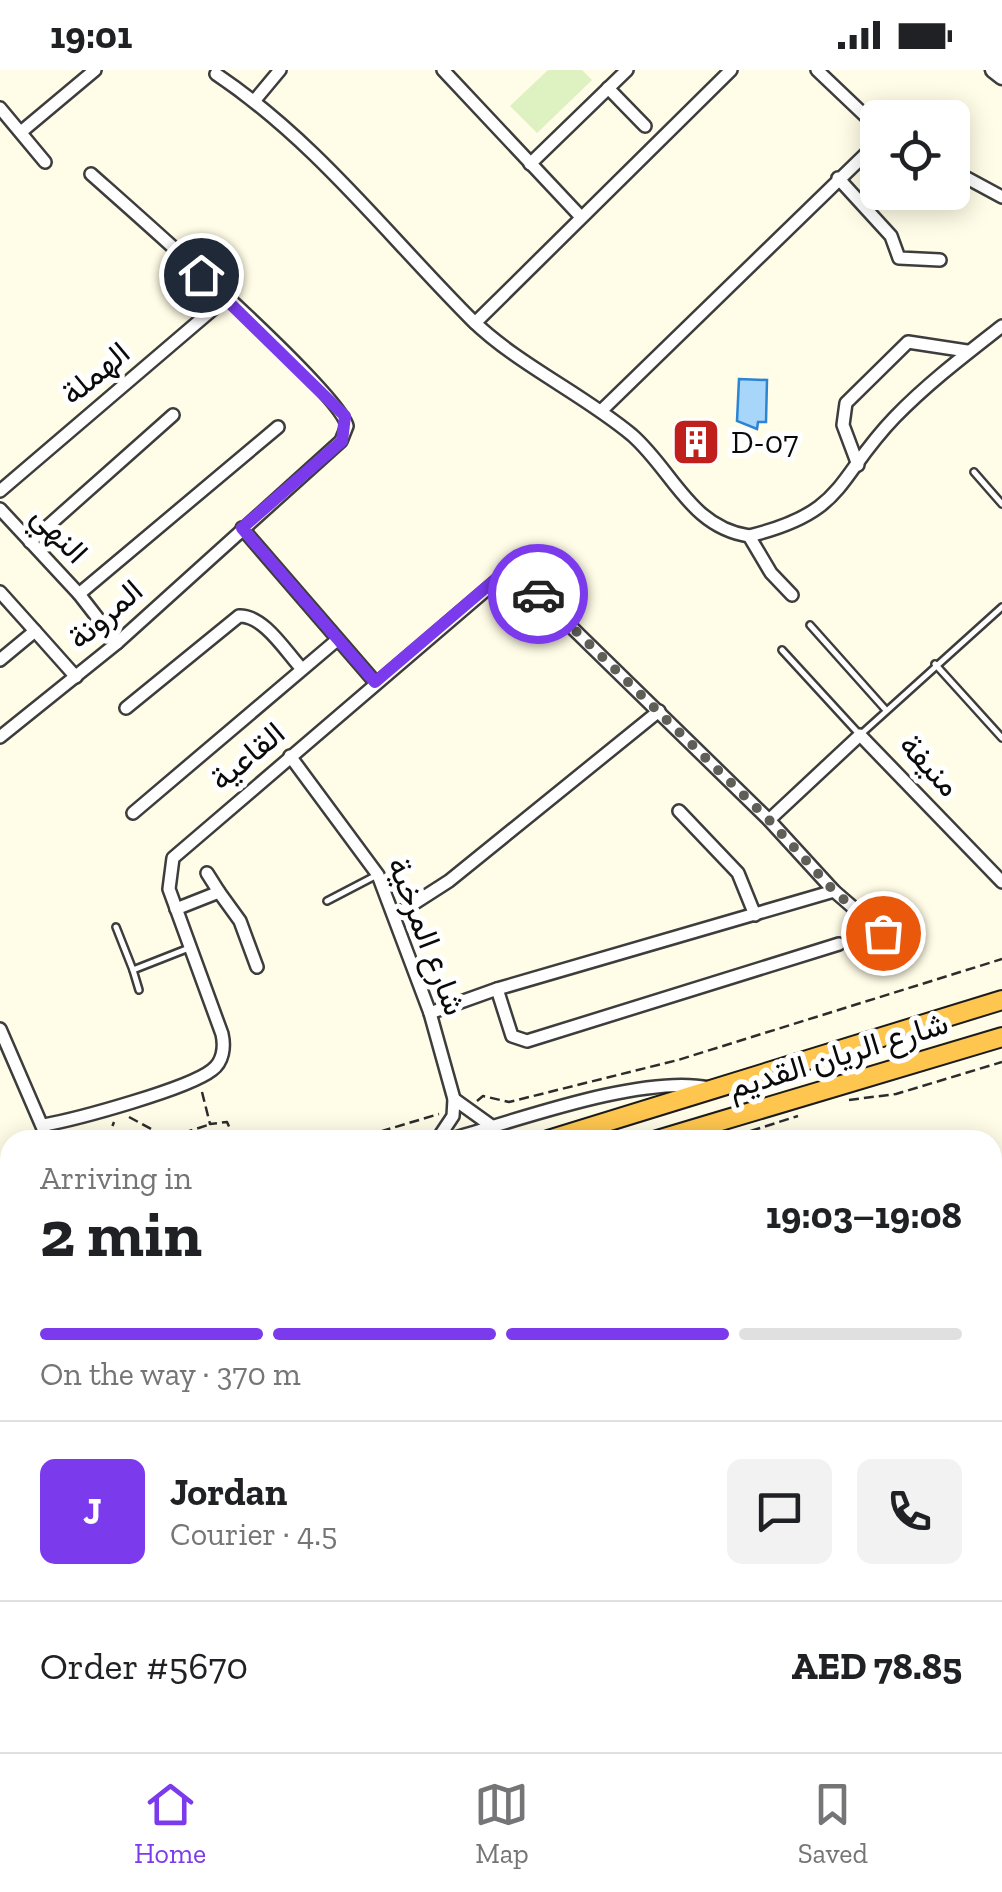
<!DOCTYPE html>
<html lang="en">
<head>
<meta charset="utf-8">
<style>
	body { margin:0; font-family:"Zilla Slab",Vazirmatn,serif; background:#f2f2f2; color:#202124; height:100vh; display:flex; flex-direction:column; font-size:38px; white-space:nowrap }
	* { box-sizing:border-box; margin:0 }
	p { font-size:32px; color:#757577 }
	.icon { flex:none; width:55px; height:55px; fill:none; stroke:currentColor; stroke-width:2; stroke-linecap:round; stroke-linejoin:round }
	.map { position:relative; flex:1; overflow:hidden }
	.panel { position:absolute; left:0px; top:1060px; width:1002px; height:622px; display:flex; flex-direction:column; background:#fff; border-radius:30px 30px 0 0; box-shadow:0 5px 25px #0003 }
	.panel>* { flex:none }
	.tools { position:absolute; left:860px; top:30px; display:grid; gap:20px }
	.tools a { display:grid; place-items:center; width:110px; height:110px; border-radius:15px; background:#fff; box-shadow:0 5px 25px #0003; font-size:50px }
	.pin { position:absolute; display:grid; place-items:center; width:85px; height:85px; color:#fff; margin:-42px; border:5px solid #fff; border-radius:50%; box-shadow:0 2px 10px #0007 }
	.courier { position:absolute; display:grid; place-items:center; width:100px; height:100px; margin:-50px; border:8px solid #7c3aed; border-radius:50%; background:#fff; color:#222; box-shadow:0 2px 12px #0007 }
	.head em { font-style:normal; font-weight:700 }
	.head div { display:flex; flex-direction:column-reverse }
	.head { display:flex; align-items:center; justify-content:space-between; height:170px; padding:0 40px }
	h1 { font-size:65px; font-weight:700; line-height:75px }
	.bar { display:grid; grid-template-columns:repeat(4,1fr); gap:15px 10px; align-content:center; height:120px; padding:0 40px }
	.bar i { height:12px; border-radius:8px; background:#e0e0e0 }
	.bar .on { background:#7c3aed }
	.bar p { grid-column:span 4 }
	.line { display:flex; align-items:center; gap:25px; padding:0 40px; border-top:2px solid #e0e0e0 }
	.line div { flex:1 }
	.round { display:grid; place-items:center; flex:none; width:105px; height:105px; border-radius:15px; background:#f2f2f2 }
	.status { display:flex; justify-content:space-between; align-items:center; height:70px; padding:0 50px; background:#fff; direction:ltr }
	.status svg { height:28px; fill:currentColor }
	.menu { display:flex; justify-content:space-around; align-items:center; height:140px; border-top:2px solid #e0e0e0; background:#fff; font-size:28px; color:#757577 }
	.menu a { display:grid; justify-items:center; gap:5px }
	.menu .on { color:#7c3aed }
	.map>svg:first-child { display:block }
</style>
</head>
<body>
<div class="status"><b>19:01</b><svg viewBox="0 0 49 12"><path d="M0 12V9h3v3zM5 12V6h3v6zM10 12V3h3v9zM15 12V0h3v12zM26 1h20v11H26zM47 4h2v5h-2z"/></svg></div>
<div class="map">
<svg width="1002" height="1682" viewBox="0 0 1002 1682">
	<rect width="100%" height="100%" fill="#fffce7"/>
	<polygon fill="#ddf1c1" points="548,0 582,0 592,10 537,63 510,36"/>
	<polygon fill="#a8d5fa" stroke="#2b84d4" stroke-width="2.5" points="739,309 767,310 766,352 758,352 757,359 737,351"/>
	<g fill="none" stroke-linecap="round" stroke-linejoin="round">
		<g stroke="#3d3d3d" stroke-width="10">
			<g id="service">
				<polyline points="974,402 1002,434"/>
				<polyline points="810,555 885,639"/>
				<polyline points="782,580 860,665 1002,537"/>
				<polyline points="935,594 1002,668"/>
				<polyline points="327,831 375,806"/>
				<polyline points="116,857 133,900 189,878"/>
				<polyline points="133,900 139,920"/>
				<polyline points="0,1449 10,1446"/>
				<polyline points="0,1561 10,1550"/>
				<polyline points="0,1632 10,1644"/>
				<polyline points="34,1672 38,1682"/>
				<polyline points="114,1682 122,1672"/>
			</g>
		</g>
		<g stroke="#3d3d3d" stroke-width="16">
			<g id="minor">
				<polyline points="443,0 581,147"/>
				<polyline points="817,0 878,58"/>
				<path d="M216,4c100,67 172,162 256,246 45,44 111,74 160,115 41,36 58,92 117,101l22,37 21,22"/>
				<polyline points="608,18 645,56"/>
				<polyline points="255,30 280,0"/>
				<polyline points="0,38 45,92"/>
				<polyline points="21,62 95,0"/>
				<polyline points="530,94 627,0"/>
				<polyline points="952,100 1002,127"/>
				<polyline points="838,108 891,166 899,188 940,190"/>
				<polyline points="475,253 731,0"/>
				<polyline points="601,341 878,72"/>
				<polyline points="858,395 843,355 846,333 908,272 967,281"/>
				<polyline points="0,421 226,228"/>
				<polyline points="0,439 79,524 117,573"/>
				<polyline points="242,458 375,612"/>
				<path d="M749,466c98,-24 86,-57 146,-119 33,-34 70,-62 107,-91"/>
				<polyline points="30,472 173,345"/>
				<polyline points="0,522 35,561"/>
				<polyline points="79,524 278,357"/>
				<polyline points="0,590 35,561 76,607"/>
				<path d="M126,638l113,-92c25,-1 47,36 63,53"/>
				<path d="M0,667l117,-94 224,-202 6,-15c-6,-33 -218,-218 -256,-252"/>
				<polyline points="290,686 378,805 430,943 454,1029 453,1046 437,1070"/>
				<polyline points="679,741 738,803 755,845"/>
				<polyline points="133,743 337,570"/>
				<polyline points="769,750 860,665 1002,812"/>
				<polyline points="207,803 219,822"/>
				<polyline points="176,839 219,822 240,851 257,897"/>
				<polyline points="396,845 449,811 659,641"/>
				<polyline points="497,919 512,966 527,971 839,874"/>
				<polyline points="430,943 497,919 834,821"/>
				<polyline points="0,959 48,1070"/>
				<polyline points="454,1029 493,1057"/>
				<path d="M44,1055c33,-6 144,-36 168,-55 11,-8 13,-23 10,-36l-53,-145 4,-31 334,-286 10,2 252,246 65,71 73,63"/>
				<path d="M448,1070c67,-19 195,-66 261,-52"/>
				<polyline points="0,1211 10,1208"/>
				<polyline points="0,1293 10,1290"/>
				<polyline points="0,1533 10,1539"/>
				<polyline points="236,1672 253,1682"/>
			</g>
		</g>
		<g stroke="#3d3d3d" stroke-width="19">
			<polyline id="tertiary" points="993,0 1002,7"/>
		</g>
		<g stroke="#1b1b1b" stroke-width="22">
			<g id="trunk">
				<polyline points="548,1070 1002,930"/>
				<polyline points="657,1070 1002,967"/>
				<polyline points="0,1239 10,1236"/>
				<polyline points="0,1270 10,1267"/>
			</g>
		</g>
		<g stroke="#2c2c2c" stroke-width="2.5" stroke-dasharray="10 5" stroke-linecap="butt">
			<polyline points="202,1022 210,1054 227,1052 235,1070"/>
			<polyline points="849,1030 896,1024 1002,992"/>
			<polyline points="477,1031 483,1026 509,1032 678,990 1002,889"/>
			<polyline points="129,1047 168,1068 208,1055"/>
			<polyline points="107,1070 114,1052"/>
			<polyline points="352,1070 439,1044"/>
			<polyline points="722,1070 798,1046"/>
			<polyline points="0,1182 10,1179"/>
		</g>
		<use href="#service" stroke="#fff" stroke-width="5"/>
		<use href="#minor" stroke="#fff" stroke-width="11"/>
		<use href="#tertiary" stroke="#fff" stroke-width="14"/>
		<use href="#trunk" stroke="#fec64f" stroke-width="18"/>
	</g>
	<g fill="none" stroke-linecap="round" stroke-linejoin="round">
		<polyline stroke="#605f57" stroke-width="10" stroke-dasharray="0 18" points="538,524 769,750 834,821 883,863"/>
		<polyline stroke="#7c3aed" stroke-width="12" points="201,205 345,346 342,371 242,458 375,612 504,502 516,504 538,524"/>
	</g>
	<defs>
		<g id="building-square" transform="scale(2.5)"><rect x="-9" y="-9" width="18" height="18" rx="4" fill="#c0201c" stroke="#fff"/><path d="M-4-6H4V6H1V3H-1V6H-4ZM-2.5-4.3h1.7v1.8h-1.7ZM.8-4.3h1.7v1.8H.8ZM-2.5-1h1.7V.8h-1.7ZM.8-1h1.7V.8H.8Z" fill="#fff"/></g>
	</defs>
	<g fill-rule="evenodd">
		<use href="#building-square" x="696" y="372"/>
	</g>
	<g text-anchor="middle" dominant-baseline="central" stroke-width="10" stroke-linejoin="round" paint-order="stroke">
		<g font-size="32" fill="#0a0a0a" stroke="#fff">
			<text transform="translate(95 303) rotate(-40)">الهملة</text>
			<text transform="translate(60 464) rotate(47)">النهي</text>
			<text transform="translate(105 544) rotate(-41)">المرونة</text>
			<text transform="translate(247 686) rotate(-40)">القاعية</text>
			<text transform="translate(930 695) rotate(47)">منيفة</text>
			<text transform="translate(427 866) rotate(69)">شارع المرخية</text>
			<text transform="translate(838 985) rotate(-17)">شارع الريان القديم</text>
		</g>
		<g font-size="32" fill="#0a0a0a" stroke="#fff" text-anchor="start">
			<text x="731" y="372">D-07</text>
		</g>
	</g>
</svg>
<div class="tools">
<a><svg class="icon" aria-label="locate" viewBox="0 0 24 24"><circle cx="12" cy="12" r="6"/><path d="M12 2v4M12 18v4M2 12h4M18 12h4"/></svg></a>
</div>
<div class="pin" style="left:883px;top:863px;background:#ea580c"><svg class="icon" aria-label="bag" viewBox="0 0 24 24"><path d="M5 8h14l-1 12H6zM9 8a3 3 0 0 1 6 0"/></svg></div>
<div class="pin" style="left:201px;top:205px;background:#1f2937"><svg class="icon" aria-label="home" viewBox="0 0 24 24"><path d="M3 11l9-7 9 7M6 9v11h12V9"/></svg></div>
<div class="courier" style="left:538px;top:524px"><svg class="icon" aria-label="car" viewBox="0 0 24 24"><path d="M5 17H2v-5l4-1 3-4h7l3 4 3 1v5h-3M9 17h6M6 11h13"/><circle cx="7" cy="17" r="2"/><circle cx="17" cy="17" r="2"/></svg></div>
<section class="panel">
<div class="head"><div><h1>2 min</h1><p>Arriving in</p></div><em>19:03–19:08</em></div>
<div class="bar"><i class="on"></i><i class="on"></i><i class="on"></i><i></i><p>On the way · 370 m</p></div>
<div class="line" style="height:180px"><b class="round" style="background:#7c3aed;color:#fff">J</b><div><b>Jordan</b><p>Courier · 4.5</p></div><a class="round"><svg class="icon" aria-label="chat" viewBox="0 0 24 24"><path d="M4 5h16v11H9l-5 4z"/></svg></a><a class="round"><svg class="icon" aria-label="phone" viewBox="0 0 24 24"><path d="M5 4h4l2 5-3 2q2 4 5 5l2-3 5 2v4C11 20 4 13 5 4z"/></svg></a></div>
<div class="line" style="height:130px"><div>Order #5670</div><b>AED 78.85</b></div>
</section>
</div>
<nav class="menu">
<a class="on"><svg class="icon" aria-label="home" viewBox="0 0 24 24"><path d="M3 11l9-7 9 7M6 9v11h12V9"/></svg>Home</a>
<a><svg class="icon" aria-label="map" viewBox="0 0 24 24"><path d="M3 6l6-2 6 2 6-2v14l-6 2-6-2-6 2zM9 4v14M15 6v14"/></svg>Map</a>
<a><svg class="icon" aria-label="saved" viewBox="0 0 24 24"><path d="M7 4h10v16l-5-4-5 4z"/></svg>Saved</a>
</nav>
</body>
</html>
